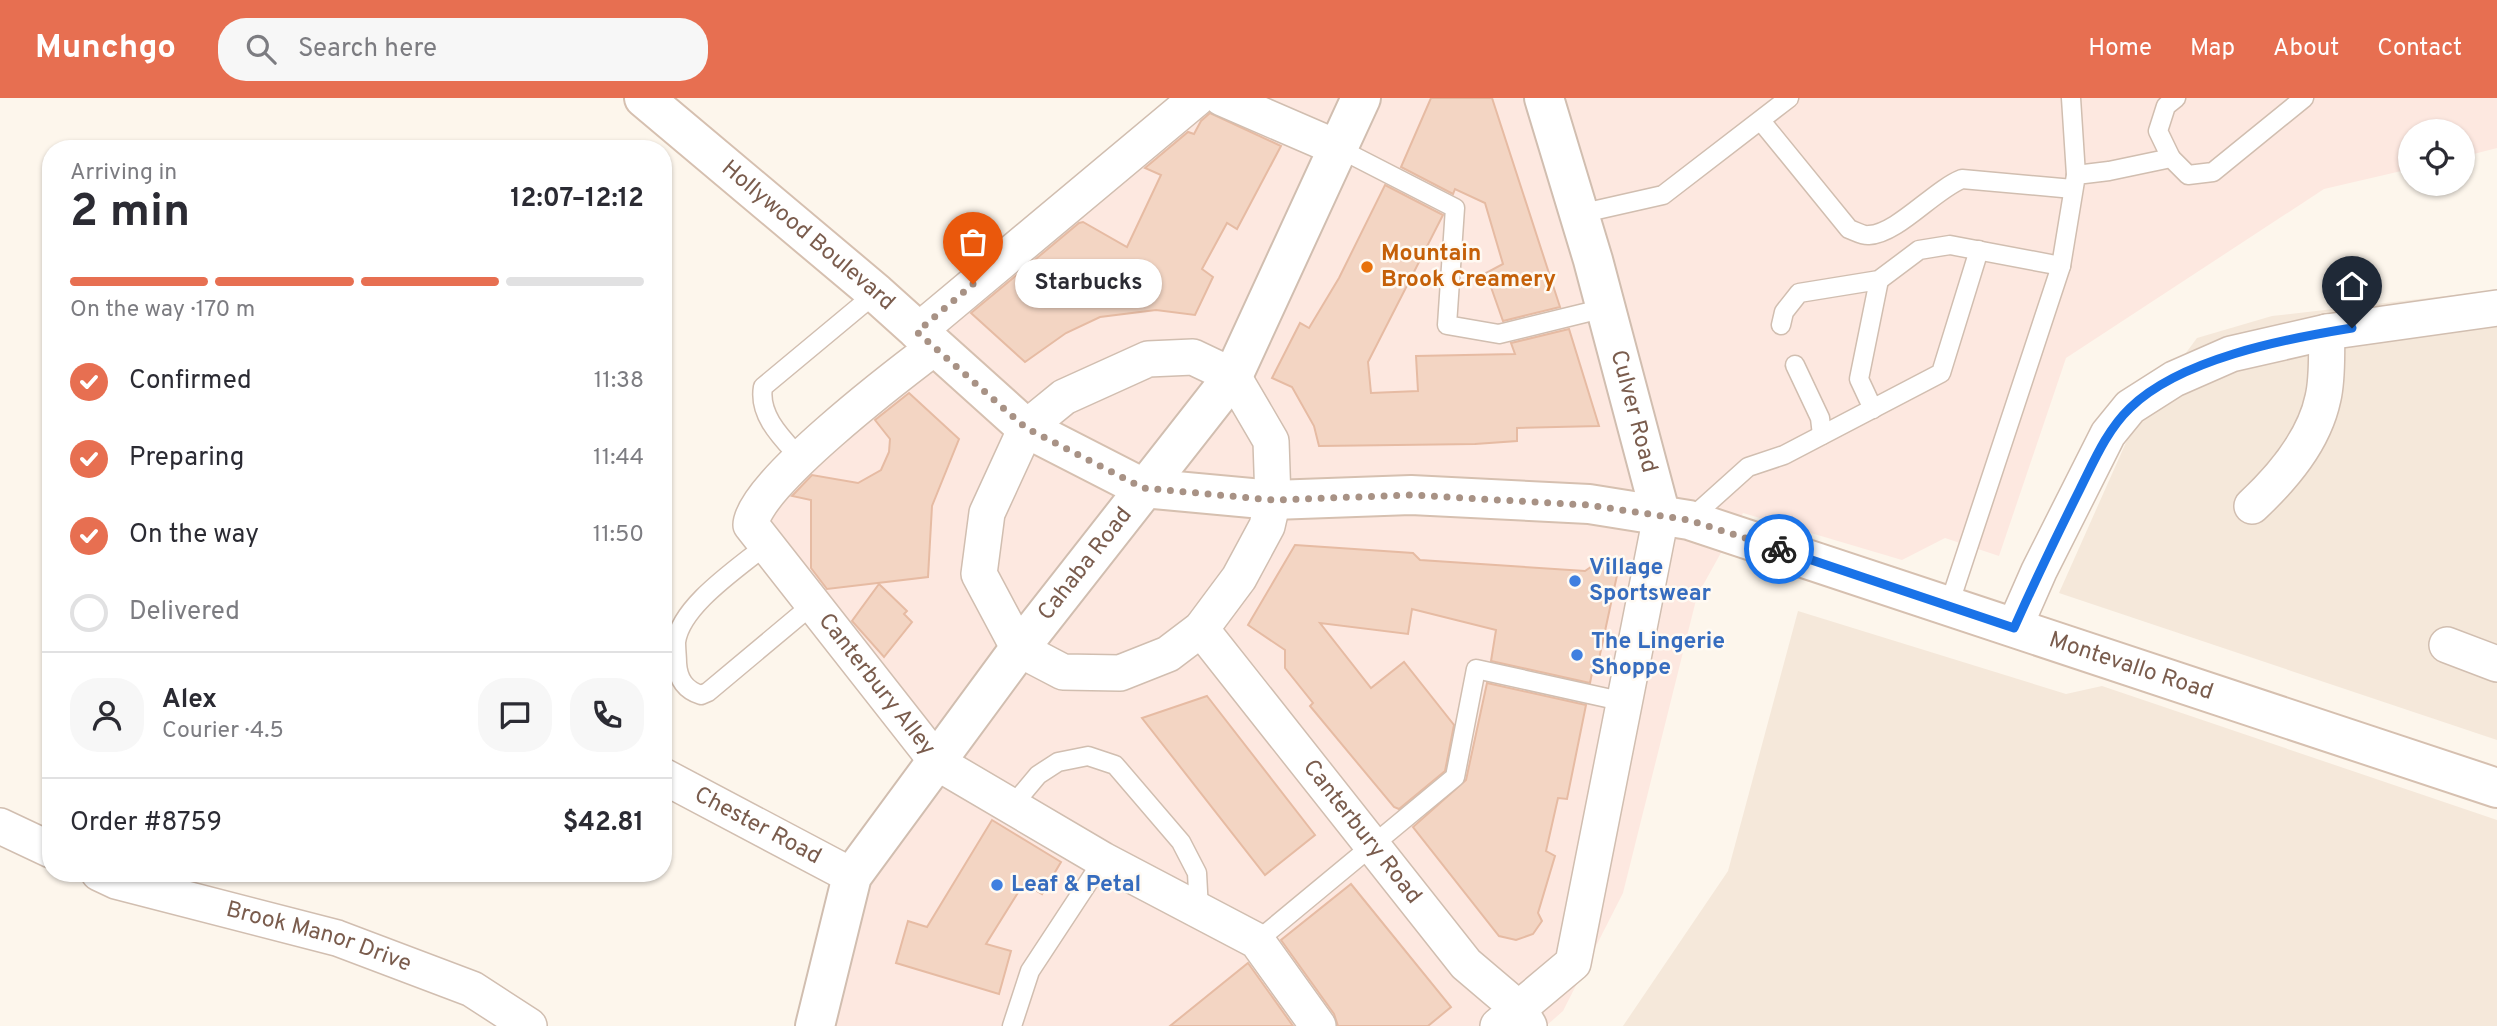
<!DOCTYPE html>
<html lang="en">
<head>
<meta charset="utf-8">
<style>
	body { margin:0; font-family:Overpass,sans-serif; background:#f7f7f7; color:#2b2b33; height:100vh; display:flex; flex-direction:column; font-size:26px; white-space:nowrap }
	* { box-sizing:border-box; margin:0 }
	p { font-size:23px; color:#7c7c81 }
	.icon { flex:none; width:38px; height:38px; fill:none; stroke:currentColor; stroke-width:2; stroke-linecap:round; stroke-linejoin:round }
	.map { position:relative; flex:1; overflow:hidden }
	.side { position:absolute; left:42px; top:42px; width:630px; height:742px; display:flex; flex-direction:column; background:#fff; border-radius:28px; box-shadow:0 2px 5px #0004 }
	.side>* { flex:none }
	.buttons { position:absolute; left:2398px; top:21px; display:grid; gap:14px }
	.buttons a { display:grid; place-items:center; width:77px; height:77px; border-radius:50%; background:#fff; box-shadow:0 2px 5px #0004; font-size:35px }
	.pin { position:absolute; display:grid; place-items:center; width:60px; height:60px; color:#fff; margin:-72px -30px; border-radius:50% 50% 50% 0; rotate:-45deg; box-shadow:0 0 7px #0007 }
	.pin .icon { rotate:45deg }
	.courier { position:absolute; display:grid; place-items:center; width:70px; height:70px; margin:-35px; border:5px solid #1a73e8; border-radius:50%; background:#fff; color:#222; box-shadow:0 2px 9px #0007 }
	.bubble { position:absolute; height:49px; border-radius:24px; background:#fff; box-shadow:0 2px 5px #0004; font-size:23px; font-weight:700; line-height:49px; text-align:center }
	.overview em { font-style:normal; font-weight:700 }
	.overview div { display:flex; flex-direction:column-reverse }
	.overview { display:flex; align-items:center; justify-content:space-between; height:119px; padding:0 28px }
	h1 { font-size:46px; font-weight:700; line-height:52px }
	.bar { display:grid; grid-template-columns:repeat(4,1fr); gap:10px 7px; align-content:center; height:84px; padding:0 28px }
	.bar i { height:9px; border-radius:5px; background:#e1e1e2 }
	.bar .current { background:#e76f51 }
	.bar p { grid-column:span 4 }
	.line { display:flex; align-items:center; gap:18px; padding:0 28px; border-top:2px solid #e1e1e2 }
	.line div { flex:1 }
	.round { display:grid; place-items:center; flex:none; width:74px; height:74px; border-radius:28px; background:#f7f7f7 }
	ol { padding:0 28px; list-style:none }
	li { display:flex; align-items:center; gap:21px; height:77px }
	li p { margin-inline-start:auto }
	li .icon { padding:7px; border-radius:50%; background:#e76f51; color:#fff; stroke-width:4 }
	li:last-child { color:#7c7c81 }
	li i { width:38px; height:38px; border:4px solid #e1e1e2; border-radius:50% }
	header { display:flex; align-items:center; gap:42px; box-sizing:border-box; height:98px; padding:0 35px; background:#e76f51; color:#fff }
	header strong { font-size:33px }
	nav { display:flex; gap:38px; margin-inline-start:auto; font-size:24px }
	.search { width:490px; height:63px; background:#f7f7f7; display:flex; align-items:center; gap:18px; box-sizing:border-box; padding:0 24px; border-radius:28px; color:#7c7c81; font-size:26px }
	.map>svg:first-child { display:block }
</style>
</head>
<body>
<header>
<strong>Munchgo</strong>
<div class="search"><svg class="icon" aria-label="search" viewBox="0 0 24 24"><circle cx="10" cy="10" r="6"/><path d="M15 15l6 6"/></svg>Search here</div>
<nav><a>Home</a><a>Map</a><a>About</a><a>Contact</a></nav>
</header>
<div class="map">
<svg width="2497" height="928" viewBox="0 0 2497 928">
	<rect width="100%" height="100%" fill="#fdf6ec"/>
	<g fill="#f5e8da">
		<polygon points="2497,192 2497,642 2059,495 2136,322 2197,240 2272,218"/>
		<polygon points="1798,513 2066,596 2102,588 2497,722 2497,928 1623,928 1728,773"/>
	</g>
	<polygon fill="#fde8e0" points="1197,0 2497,0 2497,50 2462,59 2462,33 2410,33 2410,71 2324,91 2066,260 1999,458 1945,440 1902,462 1743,415 1697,498 1623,795 1563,913 1546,928 815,928 852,778 938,665 751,418 759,404"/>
	<g fill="#f3d5c3" stroke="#e6bba3" stroke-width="2">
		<polygon points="1431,0 1492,0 1560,209 1503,223 1486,175 1503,166 1485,105 1455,91 1453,96 1401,69"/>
		<polygon points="1210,15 1281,48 1237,131 1227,125 1202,171 1213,179 1195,217 1156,212 1100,219 1066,235 1025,264 971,215 1079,125 1083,124 1127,149 1161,77 1145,70 1188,34 1194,36 1201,23"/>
		<polygon points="1385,87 1443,117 1368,264 1371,295 1418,293 1416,258 1515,256 1511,245 1569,231 1599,328 1517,330 1517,343 1475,346 1319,348 1314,328 1292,289 1272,280 1300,225 1309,230 1339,180"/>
		<polygon points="909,295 959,341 932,408 928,479 827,491 811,470 811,402 792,398 812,377 858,385 881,372 889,354 890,341 875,322"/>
		<polygon points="1295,447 1413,455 1420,462 1585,473 1598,464 1619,468 1599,561 1595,560 1590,585 1491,563 1496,532 1412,511 1408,536 1320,525 1371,590 1404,564 1454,627 1445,673 1399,711 1394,709 1310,608 1313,605 1285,570 1285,552 1248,527"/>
		<polygon points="879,486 907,513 904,516 912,524 884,559 852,523"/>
		<polygon points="1487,585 1586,607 1567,701 1558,700 1546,753 1555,758 1538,815 1542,823 1533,836 1516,842 1499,838 1413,729 1466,682"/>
		<polygon points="1207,598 1315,737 1265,777 1142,620"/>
		<polygon points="992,722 1061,764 1042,796 1024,785 986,846 1011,853 999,896 896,865 908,823 927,829"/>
		<polygon points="1351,786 1451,909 1428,928 1338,928 1334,916 1281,842"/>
		<polygon points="1248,865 1293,928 1170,928"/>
	</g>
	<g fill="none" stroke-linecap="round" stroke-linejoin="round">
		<g stroke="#d1beb0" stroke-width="21">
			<g id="service">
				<polyline points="2071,0 2076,77"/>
				<path d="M1761,23l88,108c6,2 14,7 20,6 28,-1 65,-45 93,-56l111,10"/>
				<polyline points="1340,51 1455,110 1447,227 1499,236 1605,210"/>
				<polyline points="2171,60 2158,33 2166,8 2176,0"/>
				<polyline points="1579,116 1663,97 1789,0"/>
				<polyline points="1781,227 1784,214 1799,195 1879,182 1919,152 1950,147 2061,168"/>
				<polyline points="1795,267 1820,320 1822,337"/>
				<polyline points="1873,311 1859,281 1879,182"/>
				<path d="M801,361c-18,-20 -43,-43 -38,-72l113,-94"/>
				<polyline points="1689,422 1748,369 1784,357 1941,275 1979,152"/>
				<path d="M766,447c-26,22 -85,60 -90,97 0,7 1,15 1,21 1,16 8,27 24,32l7,-3 104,-87"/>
				<polyline points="1949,507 2061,168 2076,77 2109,73 2171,60 2188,77 2213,74 2304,0"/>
				<polyline points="1012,708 1038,677 1058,664 1088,658 1115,667 1181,744 1197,775 1199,812"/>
				<polyline points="1257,843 1455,679 1476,571 1625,604"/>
				<polyline points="1012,928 1030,873 1103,762"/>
			</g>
		</g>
		<g stroke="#d1beb0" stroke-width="38">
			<g id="minor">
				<polyline points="1222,0 1340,51"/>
				<polyline points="917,234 1197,0"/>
				<path id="s1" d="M935,249c-36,27 -183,139 -184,178l187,238 165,97 154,81 61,85"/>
				<polygon points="1193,259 1233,278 1271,343 1273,402 1267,428 1239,480 1201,531 1168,556 1120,575 1063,574 1019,551 979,476 987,415 1026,330 1064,299 1148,261"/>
				<path d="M2252,408c31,-29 62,-65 71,-108 5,-21 3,-45 4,-66"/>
				<polyline points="2014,530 2039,473 2108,336 2130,309 2174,281 2231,256 2327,234 2497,210"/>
				<path id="s2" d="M1201,531l265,335 53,45 10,17"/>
				<polyline points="2447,547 2497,566"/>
				<path id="s3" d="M663,678l189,100"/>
				<polyline points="0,728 51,752"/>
				<path id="s4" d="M99,775l17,8 221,57 135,51 57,37"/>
				<polyline points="1498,928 1573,865 1661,418"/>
			</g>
		</g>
		<g stroke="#d1beb0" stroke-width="42">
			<g id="tertiary">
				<path id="s5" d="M1544,0l49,162 68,256"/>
				<path id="s6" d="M815,928l37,-150 167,-227 214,-273 128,-278"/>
			</g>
		</g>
		<g stroke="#d6c0b0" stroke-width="42">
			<g id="secondary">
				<path id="s7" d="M644,0l232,195 150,135 117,60 130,12 138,-5 178,9 100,16 808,268"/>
			</g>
		</g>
		<use href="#service" stroke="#fff" stroke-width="18"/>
		<use href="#minor" stroke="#fff" stroke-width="35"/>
		<use href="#tertiary" stroke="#fff" stroke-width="38"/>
		<use href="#secondary" stroke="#fff" stroke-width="38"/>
	</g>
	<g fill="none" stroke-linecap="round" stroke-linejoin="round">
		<polyline stroke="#a89285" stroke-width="7" stroke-dasharray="0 12.6" points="973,186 917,234 1026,330 1143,390 1273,402 1411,397 1588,407 1689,422 1779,451"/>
		<path stroke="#1a73e8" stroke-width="9" d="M1779,451l235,79c21,-47 43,-93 66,-139 14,-28 27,-59 50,-81 50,-49 154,-69 222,-80"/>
	</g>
	<circle fill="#e8710a" stroke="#fffaf3" stroke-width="2.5" cx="1367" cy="169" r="7"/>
	<g fill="#3f7fe0" stroke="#fffaf3" stroke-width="2.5">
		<circle cx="1575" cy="483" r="7"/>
		<circle cx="1577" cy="557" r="7"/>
		<circle cx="997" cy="787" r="7"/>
	</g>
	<g text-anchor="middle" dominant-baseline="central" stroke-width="5" stroke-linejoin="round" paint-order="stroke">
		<g font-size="23" fill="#7a5c4d" stroke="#fffaf3">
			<text stroke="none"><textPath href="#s7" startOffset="214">Hollywood Boulevard</textPath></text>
			<text stroke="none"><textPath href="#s5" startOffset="326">Culver Road</textPath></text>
			<text stroke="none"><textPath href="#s6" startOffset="544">Cahaba Road</textPath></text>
			<text stroke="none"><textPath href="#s7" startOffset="1650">Montevallo Road</textPath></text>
			<text stroke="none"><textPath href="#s1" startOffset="462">Canterbury Alley</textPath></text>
			<text stroke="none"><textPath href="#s3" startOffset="107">Chester Road</textPath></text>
			<text stroke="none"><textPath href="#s2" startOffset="259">Canterbury Road</textPath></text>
			<text stroke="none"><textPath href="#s4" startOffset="229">Brook Manor Drive</textPath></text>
		</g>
		<g font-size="23" font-weight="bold" fill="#c56008" stroke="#fffaf3" text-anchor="start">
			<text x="1381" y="156">Mountain<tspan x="1381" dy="26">Brook Creamery</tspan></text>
		</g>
		<g font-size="23" font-weight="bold" fill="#366cbe" stroke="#fffaf3" text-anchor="start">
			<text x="1589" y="470">Village<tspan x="1589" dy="26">Sportswear</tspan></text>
			<text x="1591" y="544">The Lingerie<tspan x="1591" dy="26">Shoppe</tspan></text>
			<text x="1011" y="787">Leaf &amp; Petal</text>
		</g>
	</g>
</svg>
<div class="buttons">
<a><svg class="icon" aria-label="locate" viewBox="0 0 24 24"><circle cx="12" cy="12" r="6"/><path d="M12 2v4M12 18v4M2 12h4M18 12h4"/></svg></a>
</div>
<div class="pin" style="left:973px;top:186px;background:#ea580c"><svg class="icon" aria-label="bag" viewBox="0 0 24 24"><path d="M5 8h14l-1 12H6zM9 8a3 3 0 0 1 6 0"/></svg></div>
<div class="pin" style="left:2352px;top:230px;background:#1f2937"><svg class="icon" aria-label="home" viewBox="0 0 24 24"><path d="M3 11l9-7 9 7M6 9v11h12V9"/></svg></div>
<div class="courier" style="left:1779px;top:451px"><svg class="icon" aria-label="bike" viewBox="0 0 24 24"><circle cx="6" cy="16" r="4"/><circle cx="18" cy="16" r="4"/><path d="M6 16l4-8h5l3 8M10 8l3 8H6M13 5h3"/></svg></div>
<div class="bubble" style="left:1015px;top:161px;width:147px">Starbucks</div>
<section class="side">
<div class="overview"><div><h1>2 min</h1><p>Arriving in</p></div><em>12:07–12:12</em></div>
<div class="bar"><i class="current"></i><i class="current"></i><i class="current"></i><i></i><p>On the way · 170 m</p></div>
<ol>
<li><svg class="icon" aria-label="check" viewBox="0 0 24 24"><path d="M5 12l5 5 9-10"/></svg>Confirmed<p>11:38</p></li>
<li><svg class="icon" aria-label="check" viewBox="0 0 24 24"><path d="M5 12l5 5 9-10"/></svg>Preparing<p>11:44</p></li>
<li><svg class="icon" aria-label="check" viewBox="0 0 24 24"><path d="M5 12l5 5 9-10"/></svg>On the way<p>11:50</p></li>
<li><i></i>Delivered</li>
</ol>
<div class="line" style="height:126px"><a class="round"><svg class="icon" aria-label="person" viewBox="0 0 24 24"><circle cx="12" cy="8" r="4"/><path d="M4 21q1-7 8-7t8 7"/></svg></a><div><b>Alex</b><p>Courier · 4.5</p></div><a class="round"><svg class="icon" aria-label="chat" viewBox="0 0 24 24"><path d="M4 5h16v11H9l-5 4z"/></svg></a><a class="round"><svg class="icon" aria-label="phone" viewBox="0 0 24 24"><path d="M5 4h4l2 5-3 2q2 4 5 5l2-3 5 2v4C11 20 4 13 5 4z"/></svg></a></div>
<div class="line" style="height:91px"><div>Order #8759</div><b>$42.81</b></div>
</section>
</div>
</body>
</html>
